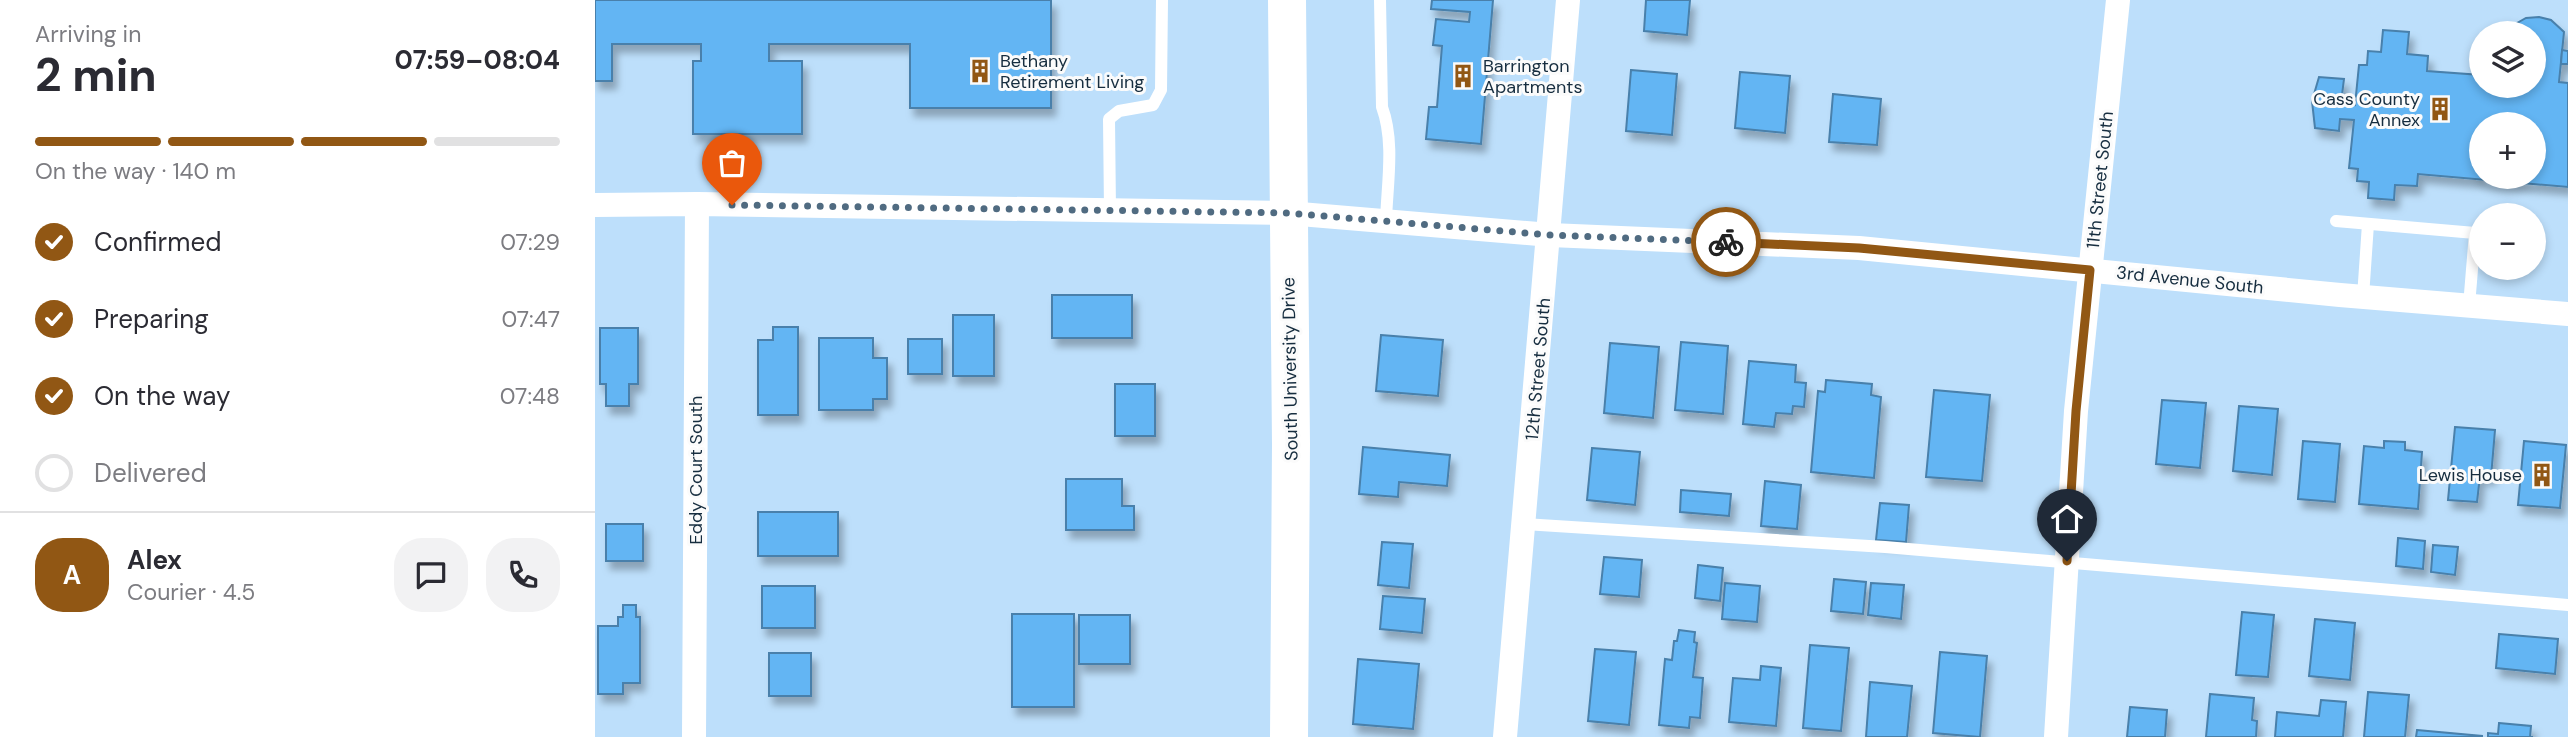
<!DOCTYPE html>
<html lang="en">
<head>
<meta charset="utf-8">
<style>
	body { margin:0; font-family:"DM Sans",sans-serif; background:#f2f2f3; color:#2b2b33; height:100vh; display:flex; flex-direction:column; font-size:26px; white-space:nowrap }
	* { box-sizing:border-box; margin:0 }
	p { font-size:23px; color:#7c7c81 }
	.icon { flex:none; width:38px; height:38px; fill:none; stroke:currentColor; stroke-width:2; stroke-linecap:round; stroke-linejoin:round }
	.map { position:relative; flex:1; overflow:hidden }
	.panel { display:flex; flex-direction:column; background:#fff; width:595px }
	.panel>* { flex:none }
	.fabs { position:absolute; left:1874px; top:21px; display:grid; gap:14px }
	.fabs a { display:grid; place-items:center; width:77px; height:77px; border-radius:50%; background:#fff; box-shadow:0 4px 10px #0003; font-size:35px }
	.pin { position:absolute; display:grid; place-items:center; width:60px; height:60px; color:#fff; margin:-72px -30px; border-radius:50% 50% 50% 0; rotate:-45deg; box-shadow:0 0 7px #0007 }
	.pin .icon { rotate:45deg }
	.courier { position:absolute; display:grid; place-items:center; width:70px; height:70px; margin:-35px; border:5px solid #915714; border-radius:50%; background:#fff; color:#222; box-shadow:0 2px 9px #0007 }
	.summary em { font-style:normal; font-weight:700 }
	.summary div { display:flex; flex-direction:column-reverse }
	.summary { display:flex; align-items:center; justify-content:space-between; height:119px; padding:0 35px }
	h1 { font-size:46px; font-weight:700; line-height:52px }
	.bar { display:grid; grid-template-columns:repeat(4,1fr); gap:10px 7px; align-content:center; height:84px; padding:0 35px }
	.bar i { height:9px; border-radius:5px; background:#e1e1e2 }
	.bar .on { background:#915714 }
	.bar p { grid-column:span 4 }
	.line { display:flex; align-items:center; gap:18px; padding:0 35px; border-top:2px solid #e1e1e2 }
	.line div { flex:1 }
	.round { display:grid; place-items:center; flex:none; width:74px; height:74px; border-radius:28px; background:#f2f2f3 }
	ol { padding:0 35px; list-style:none }
	li { display:flex; align-items:center; gap:21px; height:77px }
	li p { margin-inline-start:auto }
	li .icon { padding:7px; border-radius:50%; background:#915714; color:#fff; stroke-width:4 }
	li:last-child { color:#7c7c81 }
	li i { width:38px; height:38px; border:4px solid #e1e1e2; border-radius:50% }
	main { display:flex; flex:1; min-height:0 }
	.map>svg:first-child { display:block }
</style>
</head>
<body>
<main>
<section class="panel">
<div class="summary"><div><h1>2 min</h1><p>Arriving in</p></div><em>07:59–08:04</em></div>
<div class="bar"><i class="on"></i><i class="on"></i><i class="on"></i><i></i><p>On the way · 140 m</p></div>
<ol>
<li><svg class="icon" aria-label="check" viewBox="0 0 24 24"><path d="M5 12l5 5 9-10"/></svg>Confirmed<p>07:29</p></li>
<li><svg class="icon" aria-label="check" viewBox="0 0 24 24"><path d="M5 12l5 5 9-10"/></svg>Preparing<p>07:47</p></li>
<li><svg class="icon" aria-label="check" viewBox="0 0 24 24"><path d="M5 12l5 5 9-10"/></svg>On the way<p>07:48</p></li>
<li><i></i>Delivered</li>
</ol>
<div class="line" style="height:126px"><b class="round" style="background:#915714;color:#fff">A</b><div><b>Alex</b><p>Courier · 4.5</p></div><a class="round"><svg class="icon" aria-label="chat" viewBox="0 0 24 24"><path d="M4 5h16v11H9l-5 4z"/></svg></a><a class="round"><svg class="icon" aria-label="phone" viewBox="0 0 24 24"><path d="M5 4h4l2 5-3 2q2 4 5 5l2-3 5 2v4C11 20 4 13 5 4z"/></svg></a></div>
</section>
<div class="map">
<svg width="1973" height="737" viewBox="0 0 1973 737">
	<defs>
		<filter id="shadow"><feDropShadow dx="4.5" dy="8" stdDeviation="3.5" flood-color="#0004"/></filter>
	</defs>
	<rect width="100%" height="100%" fill="#bddffb"/>
	<g fill="#64b5f3" stroke="#4880ab" stroke-width="2" fill-rule="evenodd" filter="url(#shadow)">
		<polygon points="0,0 456,0 456,108 315,108 315,44 174,44 174,61 207,61 207,134 98,134 98,61 106,61 106,44 17,44 17,81 0,81"/>
		<polygon points="837,0 898,0 886,144 831,139 834,107 842,107 847,46 838,45 841,19 874,22 875,12 836,9"/>
		<polygon points="1051,0 1095,0 1092,35 1049,31"/>
		<path d="M1944,17l12,3 13,12 -5,50 9,1v104l-150,-13 -1,12 -22,-1 -1,15 -26,-2 1,-16 -12,-1 1,-12 -9,-1 5,-48 -14,-1 -1,12 -24,-3 -3,-27 7,-24 25,2 -3,24 14,2 4,-40h8l1,-14 13,1 2,-22 26,2 -2,22 21,2 -1,15 54,4v11h53v-53h-24v-6l16,-9zM1886,124h53v53h-53z"/>
		<polygon points="1967,50 1973,51 1973,64 1966,64"/>
		<polygon points="1036,70 1082,74 1077,135 1031,131"/>
		<polygon points="1145,72 1195,76 1190,133 1140,128"/>
		<polygon points="1238,94 1286,99 1282,145 1234,142"/>
		<rect x="457" y="295" width="80" height="43"/>
		<rect x="358" y="315" width="41" height="61"/>
		<polygon points="178,327 203,327 203,415 163,415 163,340 178,340"/>
		<polygon points="5,328 43,328 43,384 34,384 34,406 11,406 11,384 5,384"/>
		<polygon points="786,335 848,340 843,396 781,391"/>
		<polygon points="224,338 278,338 278,358 292,358 292,399 278,399 278,410 224,410"/>
		<rect x="313" y="339" width="34" height="35"/>
		<polygon points="1086,342 1133,346 1128,414 1080,410"/>
		<polygon points="1015,343 1064,347 1058,418 1009,413"/>
		<polygon points="1154,361 1201,365 1200,382 1211,383 1209,407 1198,406 1197,414 1181,413 1179,427 1148,424"/>
		<polygon points="1231,380 1277,384 1276,395 1286,397 1279,478 1216,472 1223,391 1230,392"/>
		<rect x="520" y="384" width="40" height="52"/>
		<polygon points="1339,390 1395,395 1387,481 1331,477"/>
		<polygon points="1567,400 1611,403 1605,468 1561,464"/>
		<polygon points="1644,406 1683,409 1677,475 1638,471"/>
		<polygon points="1860,427 1900,430 1896,477 1885,476 1882,502 1853,500"/>
		<polygon points="1708,441 1745,444 1740,502 1703,499"/>
		<polygon points="1789,441 1810,442 1810,450 1827,452 1823,509 1764,504 1769,446 1789,448"/>
		<polygon points="1929,441 1971,445 1965,508 1923,505"/>
		<polygon points="768,447 855,455 852,486 804,482 803,497 764,494"/>
		<polygon points="997,448 1045,452 1040,505 992,500"/>
		<polygon points="471,479 527,479 527,506 539,506 539,530 471,530"/>
		<polygon points="1170,481 1206,485 1202,529 1166,526"/>
		<polygon points="1086,490 1136,494 1134,516 1085,512"/>
		<polygon points="1285,503 1314,505 1311,542 1281,540"/>
		<rect x="163" y="512" width="80" height="44"/>
		<rect x="11" y="524" width="37" height="37"/>
		<polygon points="1803,538 1830,541 1828,569 1801,566"/>
		<polygon points="787,542 818,544 814,588 783,585"/>
		<polygon points="1838,545 1863,547 1860,575 1836,572"/>
		<polygon points="1009,557 1047,560 1044,597 1005,594"/>
		<polygon points="1103,565 1128,568 1125,601 1100,598"/>
		<polygon points="1239,579 1271,582 1268,614 1236,611"/>
		<polygon points="1130,583 1165,586 1162,622 1127,619"/>
		<polygon points="1276,583 1309,585 1306,619 1273,615"/>
		<rect x="167" y="586" width="53" height="42"/>
		<polygon points="788,596 830,599 827,633 785,629"/>
		<polygon points="28,605 41,605 41,617 45,617 45,683 28,683 28,694 3,694 3,626 23,626 23,617 28,617"/>
		<polygon points="1647,612 1679,615 1673,677 1641,675"/>
		<rect x="417" y="614" width="62" height="93"/>
		<rect x="484" y="615" width="51" height="49"/>
		<polygon points="1720,619 1760,623 1755,680 1714,676"/>
		<polygon points="1084,630 1100,632 1099,642 1102,643 1098,677 1108,678 1105,718 1095,717 1094,728 1064,725 1070,659 1077,660 1079,641 1082,641"/>
		<polygon points="1904,634 1963,639 1960,674 1901,668"/>
		<polygon points="1215,645 1254,648 1246,731 1208,728"/>
		<polygon points="1000,649 1041,652 1034,725 993,721"/>
		<polygon points="1345,652 1392,656 1385,737 1338,733"/>
		<rect x="174" y="653" width="42" height="43"/>
		<polygon points="763,659 824,664 818,729 758,724"/>
		<polygon points="1166,666 1186,668 1181,726 1134,722 1138,678 1165,680"/>
		<polygon points="1275,682 1317,686 1312,737 1271,737"/>
		<polygon points="1773,692 1814,695 1810,737 1769,737"/>
		<polygon points="1615,694 1659,698 1657,720 1662,721 1661,737 1611,737"/>
		<polygon points="1726,700 1751,702 1748,737 1680,737 1682,712 1724,716"/>
		<polygon points="1535,707 1572,710 1570,737 1532,737"/>
		<polygon points="1904,723 1936,726 1935,737 1938,737 1893,737 1893,733 1903,734"/>
		<polygon points="1822,730 1887,736 1887,737 1821,737"/>
	</g>
	<g fill="none" stroke-linecap="round" stroke-linejoin="round">
		<g stroke="#fff" stroke-width="12">
			<path d="M785,0l2,107c13,35 5,78 4,114"/>
			<polyline points="515,211 514,119 524,111 558,105 566,90 567,0"/>
			<polyline points="1741,221 1880,233 1874,306"/>
			<polyline points="1768,297 1773,224"/>
			<polyline points="929,524 1290,547 1973,605"/>
		</g>
		<g stroke="#fff" stroke-width="24">
			<polyline points="0,205 102,204 693,213 955,235 1264,248 1745,295 1973,314"/>
			<polyline points="99,737 102,204"/>
			<polyline points="910,737 973,0"/>
			<polyline points="1461,737 1481,411 1523,0"/>
		</g>
		<polyline stroke="#fff" stroke-width="38" points="692,0 696,444 694,737"/>
	</g>
	<g fill="none" stroke-linecap="round" stroke-linejoin="round">
		<polyline stroke="#506b81" stroke-width="7" stroke-dasharray="0 12.6" points="137,205 693,213 955,235 1131,242"/>
		<polyline stroke="#915714" stroke-width="9" points="1131,242 1264,248 1495,270 1481,411 1472,561"/>
	</g>
	<defs>
		<g id="building-bare" transform="scale(1.89)"><path d="M-4-6H4V6H1V3H-1V6H-4ZM-2.5-4.3h1.7v1.8h-1.7ZM.8-4.3h1.7v1.8H.8ZM-2.5-1h1.7V.8h-1.7ZM.8-1h1.7V.8H.8Z" fill="#915714" stroke="#fbfbfb" stroke-width="2.5" paint-order="stroke"/></g>
	</defs>
	<g fill-rule="evenodd">
		<use href="#building-bare" x="385" y="71"/>
		<use href="#building-bare" x="868" y="76"/>
		<use href="#building-bare" x="1845" y="109"/>
		<use href="#building-bare" x="1947" y="475"/>
	</g>
	<g text-anchor="middle" dominant-baseline="central" stroke-width="6" stroke-linejoin="round" paint-order="stroke">
		<g font-size="18" fill="#162d3f" stroke="#fbfbfb" text-anchor="start">
			<text x="405" y="61">Bethany<tspan x="405" dy="21">Retirement Living</tspan></text>
			<text x="888" y="66">Barrington<tspan x="888" dy="21">Apartments</tspan></text>
			<text x="1825" y="99" text-anchor="end">Cass County<tspan x="1825" dy="21">Annex</tspan></text>
			<text x="1927" y="475" text-anchor="end">Lewis House</text>
		</g>
		<g font-size="18" fill="#162d3f" stroke="#fbfbfb">
			<text transform="translate(1505 180) rotate(-84)">11th Street South</text>
			<text transform="translate(1595 280) rotate(6)">3rd Avenue South</text>
			<text transform="translate(695 369) rotate(-91)">South University Drive</text>
			<text transform="translate(943 369) rotate(-85)">12th Street South</text>
			<text transform="translate(101 470) rotate(-90)">Eddy Court South</text>
		</g>
	</g>
</svg>
<div class="fabs">
<a><svg class="icon" aria-label="layers" viewBox="0 0 24 24"><path d="M12 4l9 5-9 5-9-5zM3 14l9 5 9-5"/></svg></a>
<a>+</a>
<a>−</a>
</div>
<div class="pin" style="left:137px;top:205px;background:#ea580c"><svg class="icon" aria-label="bag" viewBox="0 0 24 24"><path d="M5 8h14l-1 12H6zM9 8a3 3 0 0 1 6 0"/></svg></div>
<div class="pin" style="left:1472px;top:561px;background:#1f2937"><svg class="icon" aria-label="home" viewBox="0 0 24 24"><path d="M3 11l9-7 9 7M6 9v11h12V9"/></svg></div>
<div class="courier" style="left:1131px;top:242px"><svg class="icon" aria-label="bike" viewBox="0 0 24 24"><circle cx="6" cy="16" r="4"/><circle cx="18" cy="16" r="4"/><path d="M6 16l4-8h5l3 8M10 8l3 8H6M13 5h3"/></svg></div>
</div>
</main>
</body>
</html>
